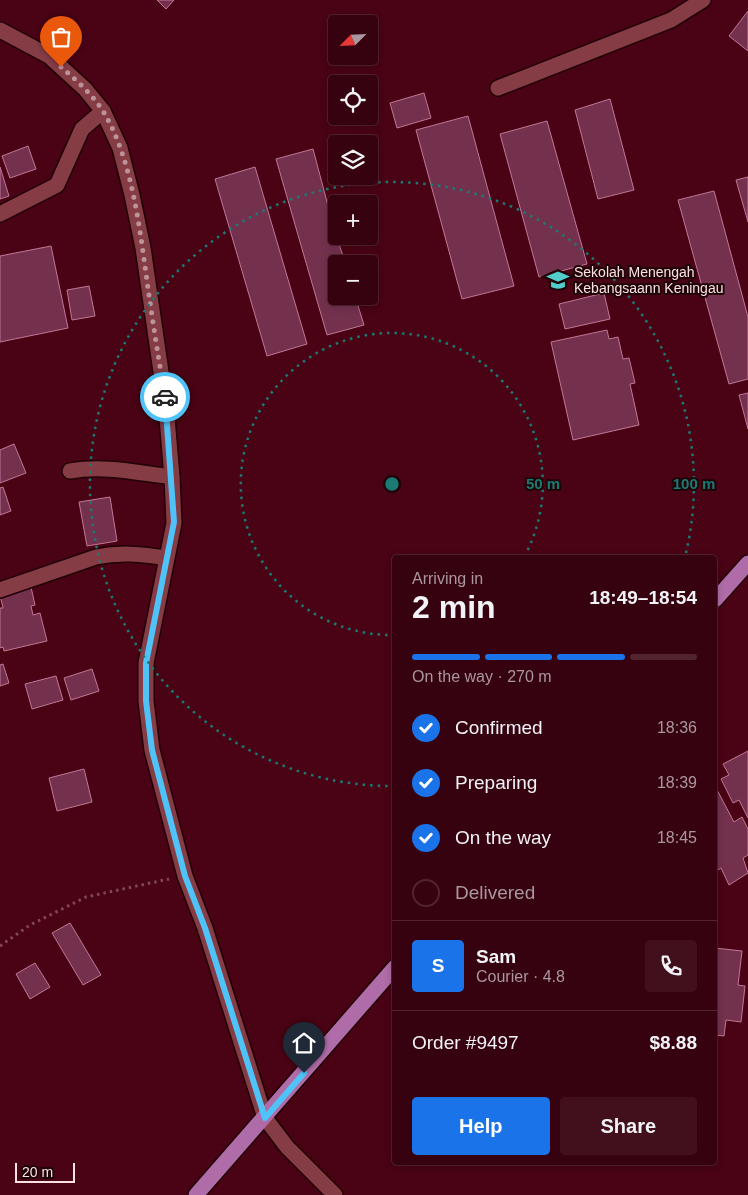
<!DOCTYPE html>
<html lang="en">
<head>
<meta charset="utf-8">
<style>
	body { margin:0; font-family:Arial,sans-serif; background:#42101d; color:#f1f3f6; height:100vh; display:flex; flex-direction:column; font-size:19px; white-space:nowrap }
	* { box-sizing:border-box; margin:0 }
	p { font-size:16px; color:#aa979e }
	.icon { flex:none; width:28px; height:28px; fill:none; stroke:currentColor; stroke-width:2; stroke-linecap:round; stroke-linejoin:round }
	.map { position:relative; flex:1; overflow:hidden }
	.side { position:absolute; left:392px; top:555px; width:325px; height:610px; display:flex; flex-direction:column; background:#37020f; border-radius:5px; box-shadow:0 2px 8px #0003,0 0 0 1px #51242f }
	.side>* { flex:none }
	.needle { width:32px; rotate:246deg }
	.tools { position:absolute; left:328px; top:15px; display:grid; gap:10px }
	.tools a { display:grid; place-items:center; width:50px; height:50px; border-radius:5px; background:#37020f; box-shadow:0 2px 8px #0003,0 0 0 1px #51242f; font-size:25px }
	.scale { position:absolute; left:15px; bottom:12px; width:60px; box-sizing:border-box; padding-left:5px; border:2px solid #fce1e2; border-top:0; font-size:14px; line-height:18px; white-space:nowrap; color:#fce1e2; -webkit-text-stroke:4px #1e0307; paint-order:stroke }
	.pin { position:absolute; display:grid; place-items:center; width:42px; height:42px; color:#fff; margin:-51px -21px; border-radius:50% 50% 50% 0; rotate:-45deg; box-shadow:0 0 5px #0007 }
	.pin .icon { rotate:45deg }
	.courier { position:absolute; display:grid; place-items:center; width:50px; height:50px; margin:-25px; border:4px solid #4fc3f7; border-radius:50%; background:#fff; color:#222; box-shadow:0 1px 6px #0007 }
	.head em { font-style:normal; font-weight:600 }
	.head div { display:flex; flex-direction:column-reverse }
	.head { display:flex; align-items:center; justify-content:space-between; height:85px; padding:0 20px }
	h1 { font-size:32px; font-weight:600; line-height:38px }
	.bar { display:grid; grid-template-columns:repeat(4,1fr); gap:8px 5px; align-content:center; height:60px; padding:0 20px }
	.bar i { height:6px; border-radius:4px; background:#51242f }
	.bar .active { background:#1a73e8 }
	.bar p { grid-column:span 4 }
	.line { display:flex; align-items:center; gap:12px; padding:0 20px; border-top:1px solid #51242f }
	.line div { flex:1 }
	.round { display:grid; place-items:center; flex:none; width:52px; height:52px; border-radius:5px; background:#42101d }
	ol { padding:0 20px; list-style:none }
	li { display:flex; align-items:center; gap:15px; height:55px }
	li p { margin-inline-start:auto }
	li .icon { padding:5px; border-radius:50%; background:#1a73e8; color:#fff; stroke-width:4 }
	li:last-child { color:#aa979e }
	li i { width:28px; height:28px; border:2px solid #51242f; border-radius:50% }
	.cta { display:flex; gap:10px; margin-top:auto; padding:10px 20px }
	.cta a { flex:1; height:58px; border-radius:5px; background:#1a73e8; color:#fff; font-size:20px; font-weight:600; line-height:58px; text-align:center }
	.cta a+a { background:#42101d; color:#f1f3f6 }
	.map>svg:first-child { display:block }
</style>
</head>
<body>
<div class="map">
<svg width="748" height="1195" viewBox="0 0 748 1195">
	<rect width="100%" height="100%" fill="#490314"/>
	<g fill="#73314e" stroke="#c17795">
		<polygon points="157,0 174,0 166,9"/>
		<polygon points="748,11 748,51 729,36"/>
		<polygon points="424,93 431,118 397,128 390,103"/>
		<polygon points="610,99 634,190 598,199 575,110"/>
		<polygon points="468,116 514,286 462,299 416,130"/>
		<polygon points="547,121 587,264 539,277 500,134"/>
		<polygon points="28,146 36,169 10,178 2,156"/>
		<polygon points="313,149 336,236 346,264 336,264 336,296 355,296 364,325 327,335 276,159"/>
		<polygon points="0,167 9,196 0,199"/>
		<polygon points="255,167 307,344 267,356 215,179"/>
		<polygon points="748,177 748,222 736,180"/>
		<polygon points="714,191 748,317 748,379 729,384 678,200"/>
		<polygon points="51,246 68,328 0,342 0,256"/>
		<polygon points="89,286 95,316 72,320 67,290"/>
		<polygon points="604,293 610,319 565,329 559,304"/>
		<polygon points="607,330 609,339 618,337 623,359 629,358 635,383 630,384 639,425 573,440 551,342"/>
		<polygon points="748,393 748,429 739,395"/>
		<polygon points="14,444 26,473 0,483 0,450"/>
		<polygon points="3,487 11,511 0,515 0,488"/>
		<polygon points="110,497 117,541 87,546 79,502"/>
		<polygon points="31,587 35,605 31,606 33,615 40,613 47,641 4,651 3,647 0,648 0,608 3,608 0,595"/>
		<polygon points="3,664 9,683 0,686 0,665"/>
		<polygon points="92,669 99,691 71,700 64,678"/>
		<polygon points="56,676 63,700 32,709 25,684"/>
		<polygon points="748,751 748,818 739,800 733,803 721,779 729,775 723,764"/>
		<polygon points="84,769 92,802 57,811 49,778"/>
		<polygon points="715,786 734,822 742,817 748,829 748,855 743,858 748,873 729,885 721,868 715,872"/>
		<polygon points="70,923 101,975 83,985 52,933"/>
		<polygon points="715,948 742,951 738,985 745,986 741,1022 726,1020 724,1036 715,1035"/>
		<polygon points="35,963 50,987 30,999 16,974"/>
	</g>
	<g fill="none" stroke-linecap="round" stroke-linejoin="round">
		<g stroke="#210106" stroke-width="18">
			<g id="minor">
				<polyline points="0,30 49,56 85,89 103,111 120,148 132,195 143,248 166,406 172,477 174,523 146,663 146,701 152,750 185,876 205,928 265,1118 287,1147 335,1195"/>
				<polyline points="498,88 671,20 703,0"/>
				<polyline points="0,214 57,185 82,129 103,111"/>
				<path d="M70,471c34,-6 68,2 102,6"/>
				<path d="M0,590l96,-33c24,-5 46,-3 70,1"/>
			</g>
		</g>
		<g stroke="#210106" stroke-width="18">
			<g id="major">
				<polyline points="715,600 748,563"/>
				<polyline points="196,1195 395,967"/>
			</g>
		</g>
		<polyline stroke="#814955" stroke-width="3" stroke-dasharray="2.5 4" stroke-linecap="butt" points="0,946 30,925 86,897 169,879"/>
		<use href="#minor" stroke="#853c45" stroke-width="15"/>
		<use href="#major" stroke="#b06ca8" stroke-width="15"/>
	</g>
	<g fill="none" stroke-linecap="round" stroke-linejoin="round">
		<path stroke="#bd939a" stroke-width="5" stroke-dasharray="0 9" d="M61,67c15,13 31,27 42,44 30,49 37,121 45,177 5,36 11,73 17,109"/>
		<polyline stroke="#4fc3f7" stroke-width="6" points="165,397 174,522 146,663 146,701 152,750 185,876 205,928 265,1118 304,1073"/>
	</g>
	<g fill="none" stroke="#1b7b74" stroke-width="2.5" stroke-dasharray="2.5 5">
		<path d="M395 635A151 151 0 1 1 524 557"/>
		<path d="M395 786A302 302 0 1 1 685 557"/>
	</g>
	<defs>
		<g id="school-bare" transform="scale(1.725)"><path d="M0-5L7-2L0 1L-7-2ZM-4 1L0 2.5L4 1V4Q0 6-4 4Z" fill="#52cdcc" stroke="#1e0307" stroke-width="2.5" paint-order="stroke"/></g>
	</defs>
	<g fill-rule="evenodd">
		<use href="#school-bare" x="558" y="280"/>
	</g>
	<g text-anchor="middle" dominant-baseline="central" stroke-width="4" stroke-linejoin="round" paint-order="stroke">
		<g font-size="14" fill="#fce1e2" stroke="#1e0307" text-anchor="start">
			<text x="574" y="272">Sekolah Menengah<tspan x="574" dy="16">Kebangsaann Keningau</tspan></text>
		</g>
	</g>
	<circle cx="392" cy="484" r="8" fill="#1b7b74" stroke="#1e0307" stroke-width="2.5"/>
	<g font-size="15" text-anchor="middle" font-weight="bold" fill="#1b7b74" stroke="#1e0307" stroke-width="4" stroke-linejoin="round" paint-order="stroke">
		<text x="543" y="489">50 m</text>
		<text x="694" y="489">100 m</text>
	</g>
</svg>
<div class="tools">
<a><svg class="needle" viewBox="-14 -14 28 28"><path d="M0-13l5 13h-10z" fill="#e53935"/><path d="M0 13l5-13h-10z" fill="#aa979e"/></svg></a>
<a><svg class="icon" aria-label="locate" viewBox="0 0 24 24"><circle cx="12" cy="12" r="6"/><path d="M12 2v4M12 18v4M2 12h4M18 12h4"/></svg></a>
<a><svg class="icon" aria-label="layers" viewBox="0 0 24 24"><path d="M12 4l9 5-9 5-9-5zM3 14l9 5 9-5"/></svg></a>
<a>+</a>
<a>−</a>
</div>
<div class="scale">20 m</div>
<div class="pin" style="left:61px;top:67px;background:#ea580c"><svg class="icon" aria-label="bag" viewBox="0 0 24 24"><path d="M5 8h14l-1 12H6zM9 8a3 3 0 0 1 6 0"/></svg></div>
<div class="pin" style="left:304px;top:1073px;background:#1f2937"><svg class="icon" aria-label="home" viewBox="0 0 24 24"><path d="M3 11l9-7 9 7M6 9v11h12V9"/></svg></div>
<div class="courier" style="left:165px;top:397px"><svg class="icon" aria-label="car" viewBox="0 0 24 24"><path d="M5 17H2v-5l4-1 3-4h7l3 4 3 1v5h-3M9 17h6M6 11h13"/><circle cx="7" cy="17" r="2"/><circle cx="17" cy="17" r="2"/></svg></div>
<section class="side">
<div class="head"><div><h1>2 min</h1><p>Arriving in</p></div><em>18:49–18:54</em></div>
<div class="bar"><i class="active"></i><i class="active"></i><i class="active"></i><i></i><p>On the way · 270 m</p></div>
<ol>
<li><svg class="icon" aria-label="check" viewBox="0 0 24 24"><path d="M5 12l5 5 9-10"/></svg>Confirmed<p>18:36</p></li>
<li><svg class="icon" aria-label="check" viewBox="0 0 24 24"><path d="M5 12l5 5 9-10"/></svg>Preparing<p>18:39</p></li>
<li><svg class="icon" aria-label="check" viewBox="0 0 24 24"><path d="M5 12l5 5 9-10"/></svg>On the way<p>18:45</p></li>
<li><i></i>Delivered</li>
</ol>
<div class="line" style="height:90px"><b class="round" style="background:#1a73e8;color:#fff">S</b><div><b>Sam</b><p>Courier · 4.8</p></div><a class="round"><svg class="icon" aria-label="phone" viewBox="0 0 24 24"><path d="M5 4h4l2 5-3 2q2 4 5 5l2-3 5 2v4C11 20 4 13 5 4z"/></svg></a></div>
<div class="line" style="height:65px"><div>Order #9497</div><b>$8.88</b></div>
<div class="cta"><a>Help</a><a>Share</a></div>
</section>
</div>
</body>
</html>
